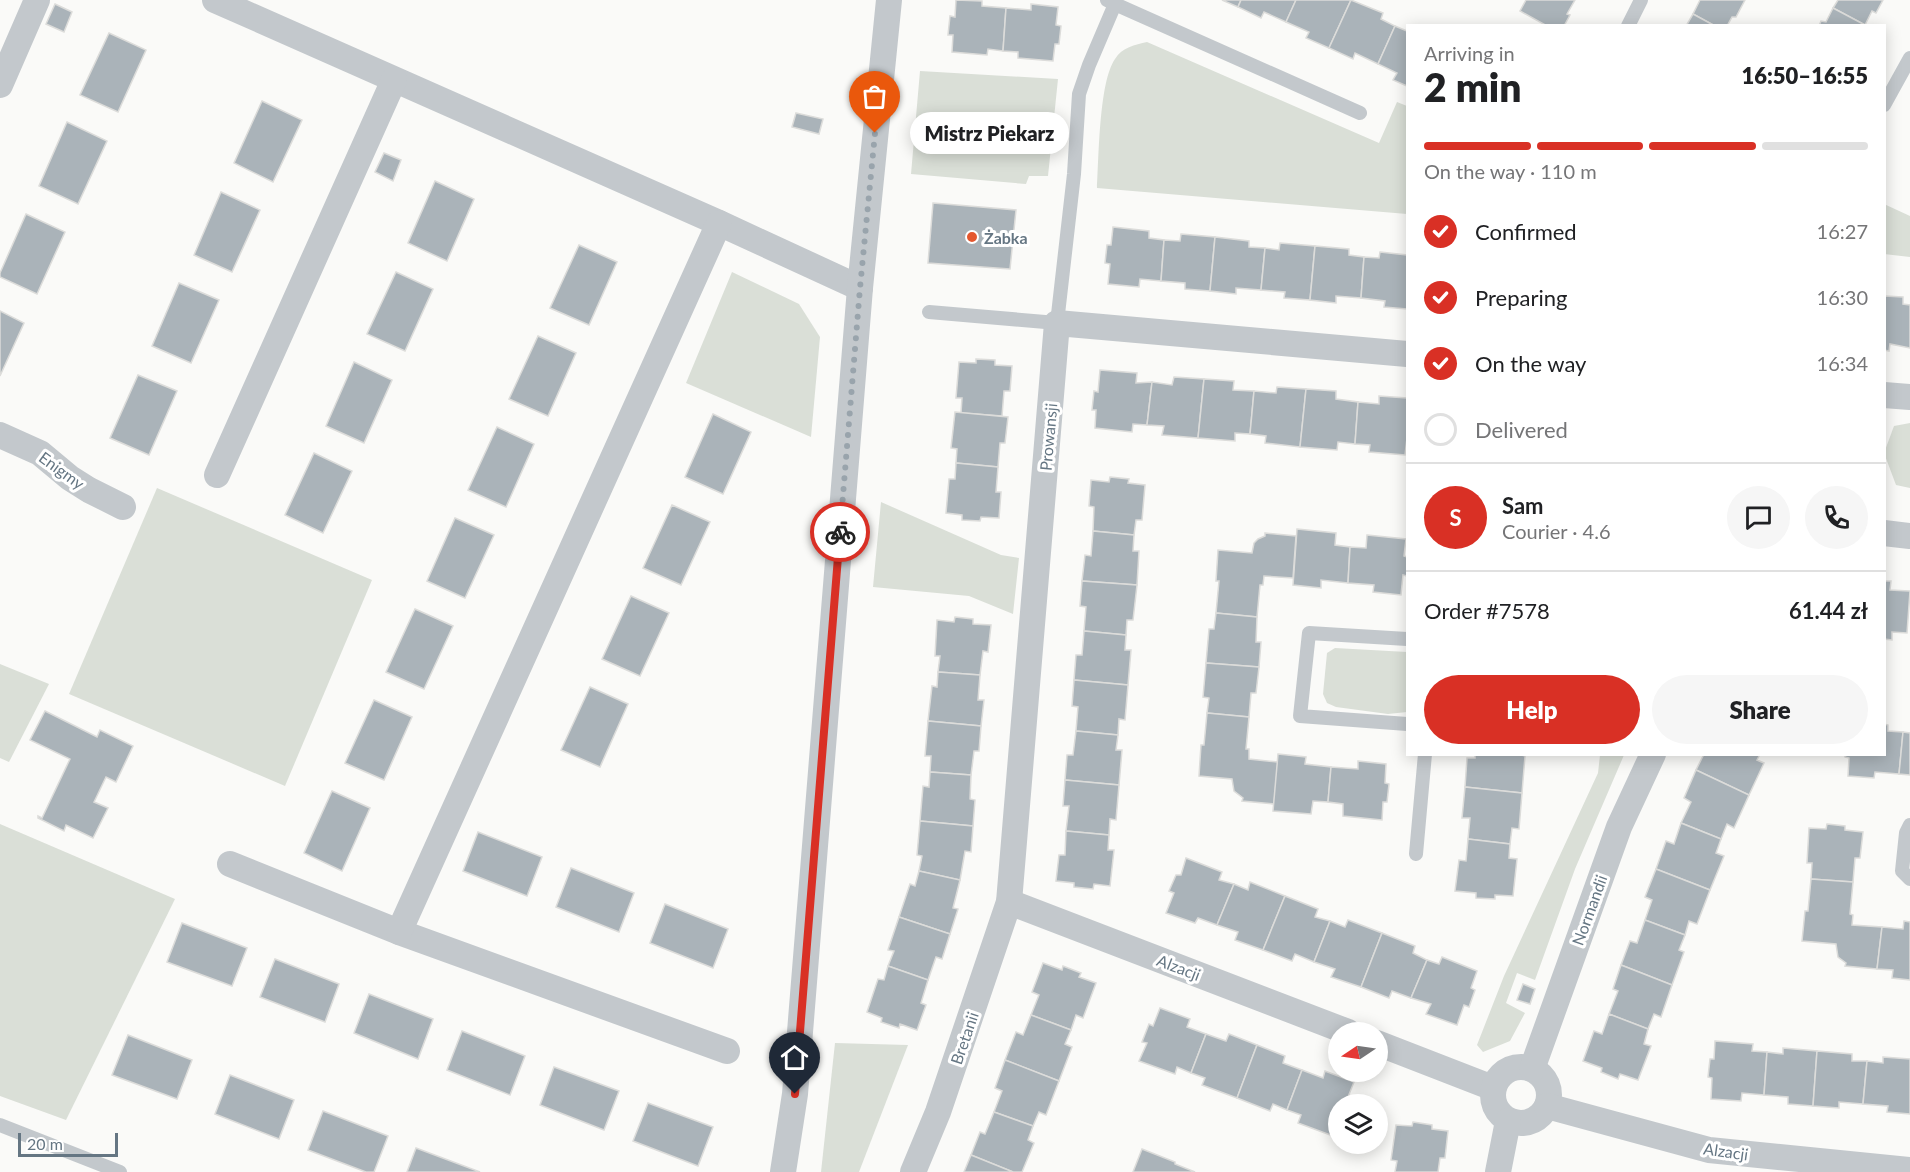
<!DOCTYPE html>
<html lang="en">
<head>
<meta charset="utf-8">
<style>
	body { margin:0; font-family:Lato,sans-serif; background:#f6f6f6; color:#202124; height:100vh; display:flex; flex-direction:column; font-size:22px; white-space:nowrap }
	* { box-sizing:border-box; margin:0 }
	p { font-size:20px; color:#757577 }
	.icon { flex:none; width:33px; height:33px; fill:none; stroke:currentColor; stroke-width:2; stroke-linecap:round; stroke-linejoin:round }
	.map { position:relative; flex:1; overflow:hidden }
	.sheet { position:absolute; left:1406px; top:24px; width:480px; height:732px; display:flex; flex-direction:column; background:#fff; border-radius:0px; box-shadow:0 3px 15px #0003 }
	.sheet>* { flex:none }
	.needle { width:39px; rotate:257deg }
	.fabs { position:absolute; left:1328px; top:1022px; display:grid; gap:12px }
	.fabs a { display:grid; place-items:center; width:60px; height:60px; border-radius:50%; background:#fff; box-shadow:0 3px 15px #0003; font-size:30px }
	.scale { position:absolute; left:18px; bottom:15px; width:100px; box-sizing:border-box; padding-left:6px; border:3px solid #657683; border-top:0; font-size:16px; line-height:21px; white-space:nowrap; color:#657683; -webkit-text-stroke:4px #fff; paint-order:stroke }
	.pin { position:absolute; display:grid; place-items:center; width:51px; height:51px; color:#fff; margin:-62px -26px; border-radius:50% 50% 50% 0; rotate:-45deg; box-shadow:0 0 6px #0007 }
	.pin .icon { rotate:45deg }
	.courier { position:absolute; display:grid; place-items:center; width:60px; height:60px; margin:-30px; border:4px solid #d93025; border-radius:50%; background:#fff; color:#222; box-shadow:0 2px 8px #0007 }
	.bubble { position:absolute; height:42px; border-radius:21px; background:#fff; box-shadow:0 3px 15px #0003; font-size:20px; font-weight:800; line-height:42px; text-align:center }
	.overview em { font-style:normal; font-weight:800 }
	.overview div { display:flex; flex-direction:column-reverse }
	.overview { display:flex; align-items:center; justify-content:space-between; height:102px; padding:0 18px }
	h1 { font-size:39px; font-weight:800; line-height:45px }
	.bar { display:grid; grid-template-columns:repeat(4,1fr); gap:9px 6px; align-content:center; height:72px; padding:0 18px }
	.bar i { height:8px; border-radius:4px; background:#e0e0e0 }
	.bar .current { background:#d93025 }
	.bar p { grid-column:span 4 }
	.line { display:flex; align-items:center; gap:15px; padding:0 18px; border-top:2px solid #e0e0e0 }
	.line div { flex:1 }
	.round { display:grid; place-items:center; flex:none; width:63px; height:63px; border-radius:32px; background:#f6f6f6 }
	ol { padding:0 18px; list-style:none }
	li { display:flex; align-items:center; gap:18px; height:66px }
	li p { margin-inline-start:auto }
	li .icon { padding:6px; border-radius:50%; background:#d93025; color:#fff; stroke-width:4 }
	li:last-child { color:#757577 }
	li i { width:33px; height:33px; border:3px solid #e0e0e0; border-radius:50% }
	.cta { display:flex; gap:12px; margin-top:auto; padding:12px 18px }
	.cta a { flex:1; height:69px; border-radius:36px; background:#d93025; color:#fff; font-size:24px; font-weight:800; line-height:69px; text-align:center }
	.cta a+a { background:#f6f6f6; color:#202124 }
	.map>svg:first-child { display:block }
</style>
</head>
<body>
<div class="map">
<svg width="1910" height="1172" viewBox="0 0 1910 1172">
	<rect width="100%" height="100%" fill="#fafaf8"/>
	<g fill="#dadfd7">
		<path d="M1147,42l232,101 18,-41 10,4v108l-310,-26c2,-31 2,-106 18,-129 7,-12 20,-14 32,-17z"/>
		<polygon points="920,71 1058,79 1048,176 1029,176 1026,184 911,174"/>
		<polygon points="1884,204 1910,216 1910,257 1884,254"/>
		<polygon points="732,272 799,304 820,337 811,437 686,383"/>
		<polygon points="1910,423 1910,488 1896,485 1884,453 1894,426"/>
		<polygon points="157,488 372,580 285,786 69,694"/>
		<polygon points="881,502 1001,555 1019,558 1013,614 969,596 873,587"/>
		<polygon points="1335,648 1407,652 1407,712 1388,714 1336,707 1327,703 1323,694 1327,653"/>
		<polygon points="0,664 49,684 9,762 0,758"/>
		<polygon points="1600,755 1624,755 1575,869 1535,980 1517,973 1506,1003 1525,1013 1510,1041 1483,1052 1477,1045 1504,976 1598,773"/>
		<polygon points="0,824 175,899 66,1120 0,1096"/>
		<polygon points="835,1043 908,1045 859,1172 821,1172"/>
	</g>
	<g fill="#aab3b9" stroke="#dcdcda" stroke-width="1.5">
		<polygon points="956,0 982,1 982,6 1006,8 1003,51 988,49 987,55 952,52 953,35 948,35 950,16 955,17"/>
		<polygon points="1222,0 1241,0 1238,7"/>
		<polygon points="1241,0 1296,0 1286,22 1264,12 1261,18 1238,7"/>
		<polygon points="1296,0 1351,0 1329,48 1306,38 1309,32 1286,22"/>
		<polygon points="1351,0 1383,13 1381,19 1395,26 1378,64 1355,53 1353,59 1329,48"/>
		<polygon points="1526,0 1575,0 1567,14 1570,15 1564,26 1547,26 1520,11"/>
		<polygon points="1700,0 1745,0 1736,17 1732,17 1727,26 1715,26 1693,14"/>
		<polygon points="1838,0 1883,0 1876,13 1872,11 1865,25 1833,8"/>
		<polygon points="55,4 72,12 64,32 46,24"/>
		<polygon points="1031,4 1058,7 1056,25 1061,26 1059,44 1055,44 1053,61 1018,58 1018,52 1003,51 1006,8 1031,10"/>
		<polygon points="1833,8 1865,25 1864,26 1819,26 1821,21 1826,22"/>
		<polygon points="1693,14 1715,26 1686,26"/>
		<polygon points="1395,26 1407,31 1407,86 1393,80 1397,73 1378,64"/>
		<polygon points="109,33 146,50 118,112 80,95"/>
		<polygon points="262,101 302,120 273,182 234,163"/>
		<polygon points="796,113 823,119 819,134 792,127"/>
		<polygon points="67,122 107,141 78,204 39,186"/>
		<polygon points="384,153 401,160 393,181 375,172"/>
		<polygon points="435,181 474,199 447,261 408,243"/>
		<polygon points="221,192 260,210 232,272 194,255"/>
		<polygon points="933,203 1016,210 1010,269 928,263"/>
		<polygon points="26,214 65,232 37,294 0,277 0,273"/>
		<polygon points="1113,227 1149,231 1149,238 1164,240 1161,281 1140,279 1139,287 1108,284 1110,264 1105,263 1107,245 1111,245"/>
		<polygon points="1181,234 1215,237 1210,291 1185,289 1185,283 1161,281 1164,240 1180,241"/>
		<polygon points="1215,237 1249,241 1249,247 1265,248 1261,290 1236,288 1236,294 1210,291"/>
		<polygon points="1280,243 1315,246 1310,300 1284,298 1285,292 1261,290 1265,248 1279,250"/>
		<polygon points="579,245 617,262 589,325 550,308"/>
		<polygon points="1315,246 1349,249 1349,255 1364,257 1361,298 1336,296 1336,303 1310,300"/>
		<polygon points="1380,252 1407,255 1407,309 1384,307 1385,301 1361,298 1364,257 1379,258"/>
		<polygon points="396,272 433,289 405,351 367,334"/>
		<polygon points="179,283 219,300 191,363 152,346"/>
		<polygon points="1884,296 1903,297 1903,304 1910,305 1910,348 1890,344 1889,351 1884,350"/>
		<polygon points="0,311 24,323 0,376"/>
		<polygon points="538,336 576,353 548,416 509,399"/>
		<polygon points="976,359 995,360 995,365 1012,366 1010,391 1004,391 1002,416 961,413 962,398 956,398 959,362 976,363"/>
		<polygon points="354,362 392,380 364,443 326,426"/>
		<polygon points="1100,370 1137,373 1136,383 1152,382 1147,425 1133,424 1132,432 1095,428 1096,410 1092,410 1094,391 1098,392"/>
		<polygon points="138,375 177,391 149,455 110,438"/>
		<polygon points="1174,377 1204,379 1198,438 1162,435 1164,426 1147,425 1152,382 1172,385"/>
		<polygon points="1204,379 1234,381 1233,390 1254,391 1250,434 1235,433 1235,441 1198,438"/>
		<polygon points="1277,387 1306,389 1300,447 1265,443 1266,436 1250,434 1254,391 1276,393"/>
		<polygon points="1306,389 1336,391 1336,399 1358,402 1355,444 1338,442 1337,450 1300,447"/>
		<polygon points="1379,396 1407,398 1407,438 1405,455 1369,452 1370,445 1355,444 1358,402 1379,404"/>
		<polygon points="955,412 1008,417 1005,443 1000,443 998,467 956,463 957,449 951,448"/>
		<polygon points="713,414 751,432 723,494 685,477"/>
		<polygon points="497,427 534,444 506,507 468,490"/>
		<polygon points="314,453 352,471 323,533 285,515"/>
		<polygon points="956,463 998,467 996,492 1001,492 999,518 981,517 980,521 962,520 962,515 946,513 949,479 955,479"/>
		<polygon points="1110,477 1129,479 1128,483 1145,485 1142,520 1136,520 1134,535 1093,531 1094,507 1089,506 1091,480 1109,482"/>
		<polygon points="672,505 710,522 681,585 643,568"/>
		<polygon points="455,518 494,535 465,598 427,581"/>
		<polygon points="1297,529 1336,533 1335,545 1350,547 1348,583 1321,580 1321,588 1293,585"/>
		<polygon points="1093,531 1134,535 1133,551 1139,551 1137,585 1082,581 1085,555 1091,556"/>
		<polygon points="1265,533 1296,536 1293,578 1264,576 1263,585 1260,585 1257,617 1216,613 1219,581 1216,581 1218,550 1252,553 1254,543 1258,539 1265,536"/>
		<polygon points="1367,535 1406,539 1404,556 1407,557 1407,576 1403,575 1401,595 1373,592 1374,585 1348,583 1350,547 1366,548"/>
		<polygon points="1082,581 1137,585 1133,620 1127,620 1126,635 1084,631 1086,607 1080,606"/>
		<polygon points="1884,581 1891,581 1890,590 1910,591 1907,633 1892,632 1892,640 1884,639"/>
		<polygon points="631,596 669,613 640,676 602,659"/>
		<polygon points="415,609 453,626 424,689 386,672"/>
		<polygon points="1216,613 1257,617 1256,642 1261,642 1259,667 1206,663 1209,629 1214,629"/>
		<polygon points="955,617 973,619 973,624 991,625 988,652 983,651 980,675 938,672 940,656 935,656 937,620 954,622"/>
		<polygon points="1084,631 1126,635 1125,650 1131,650 1128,685 1074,680 1076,655 1082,655"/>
		<polygon points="1206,663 1259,667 1256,693 1251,693 1249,717 1207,713 1209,698 1203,697"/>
		<polygon points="938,672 980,675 978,700 984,700 981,726 928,721 932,686 937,687"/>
		<polygon points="1074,680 1128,685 1125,720 1119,719 1118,735 1076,731 1078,707 1072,706"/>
		<polygon points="590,687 628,704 600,767 561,750"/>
		<polygon points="374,700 412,717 384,780 345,763"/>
		<polygon points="45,711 97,737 100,730 133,746 116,782 106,777 94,802 108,808 93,838 66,825 64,831 38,818 38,816 42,818 70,759 30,740"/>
		<polygon points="1207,713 1249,717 1246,749 1249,749 1249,759 1278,762 1274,804 1242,801 1243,798 1234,791 1232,779 1199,776 1201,745 1204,745"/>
		<polygon points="928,721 981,726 979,751 974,751 971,775 930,772 931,756 925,756"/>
		<polygon points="1884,724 1888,725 1888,731 1903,732 1899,774 1875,772 1874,778 1848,776 1849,758 1845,757 1845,754 1884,754"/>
		<polygon points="1076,731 1118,735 1116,750 1122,750 1119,785 1065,780 1067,755 1073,755"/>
		<polygon points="1903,732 1910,733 1910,775 1899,774"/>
		<polygon points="1278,754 1306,757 1305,764 1331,767 1328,802 1313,801 1311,814 1273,811"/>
		<polygon points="1475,754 1518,754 1525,756 1522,793 1465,787 1467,758 1475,758"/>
		<polygon points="1704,754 1760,754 1757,760 1764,763 1749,795 1696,770"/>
		<polygon points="1358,761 1386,764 1385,783 1389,784 1387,802 1383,802 1382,820 1343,816 1343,804 1328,802 1331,767 1358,769"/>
		<polygon points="1696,770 1749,795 1734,828 1727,824 1721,839 1681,823 1691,802 1684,798"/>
		<polygon points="930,772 971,775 970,799 975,800 973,826 920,821 923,786 929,787"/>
		<polygon points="1065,780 1119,785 1116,820 1110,819 1109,835 1066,831 1069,806 1063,806"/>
		<polygon points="1465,787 1522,793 1519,829 1512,828 1510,844 1468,839 1470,818 1462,818"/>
		<polygon points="332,791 370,808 342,871 304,853"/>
		<polygon points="920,821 973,826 971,852 965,851 960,880 919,871 922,856 917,855"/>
		<polygon points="1681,823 1721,839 1716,853 1724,856 1710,890 1656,869 1666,841 1674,844"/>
		<polygon points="1827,824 1845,826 1845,830 1863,832 1860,858 1855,858 1853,882 1811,879 1812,863 1807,863 1809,828 1826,829"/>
		<polygon points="1066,831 1109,835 1108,850 1114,850 1110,886 1094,884 1093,889 1074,887 1074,883 1056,881 1059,855 1065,855"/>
		<polygon points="478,832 542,857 527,896 463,871"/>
		<polygon points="1468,839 1510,844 1509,858 1517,859 1513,896 1495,895 1495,899 1476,898 1476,893 1455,891 1459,860 1466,861"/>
		<polygon points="1186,858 1222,872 1219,880 1234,884 1217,925 1198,918 1195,923 1166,913 1174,893 1169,891 1176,875 1181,875"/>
		<polygon points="571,868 634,893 619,932 556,907"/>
		<polygon points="1656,869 1710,890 1697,924 1689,921 1685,935 1645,920 1652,900 1645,897"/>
		<polygon points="919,871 960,880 953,908 958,909 950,934 899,917 910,884 915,886"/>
		<polygon points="1811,879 1853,882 1850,914 1853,915 1852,925 1882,927 1877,969 1845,966 1846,963 1838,957 1836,944 1802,941 1805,911 1808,911"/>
		<polygon points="1250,882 1285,896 1263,950 1235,940 1238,932 1217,925 1234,884 1248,890"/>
		<polygon points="1285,896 1318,909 1315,917 1330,921 1314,962 1295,954 1292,961 1263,950"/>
		<polygon points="665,904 728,929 713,968 650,943"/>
		<polygon points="899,917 950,934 942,959 936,957 928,980 888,966 894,951 888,950"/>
		<polygon points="1348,920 1382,933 1361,987 1331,977 1335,969 1314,962 1330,921 1345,927"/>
		<polygon points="1645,920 1685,935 1679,950 1684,952 1672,985 1621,965 1630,941 1637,943"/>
		<polygon points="1904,921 1910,922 1910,980 1892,978 1893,970 1877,969 1882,927 1903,929"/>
		<polygon points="182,923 247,948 232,986 167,962"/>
		<polygon points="1382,933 1415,946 1413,953 1427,960 1411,998 1392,991 1389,998 1361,987"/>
		<polygon points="1442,957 1477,971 1471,988 1475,990 1469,1007 1464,1005 1457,1025 1426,1014 1431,1004 1411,998 1427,960 1439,964"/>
		<polygon points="275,959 339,984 325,1022 260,997"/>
		<polygon points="1043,963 1062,970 1063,966 1081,973 1079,977 1096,983 1083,1018 1076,1015 1071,1030 1031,1015 1039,995 1032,992"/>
		<polygon points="1621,965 1672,985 1661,1017 1654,1014 1648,1029 1609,1014 1618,991 1613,989"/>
		<polygon points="888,966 928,980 921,1003 926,1005 917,1030 900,1024 899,1028 881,1022 882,1018 867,1012 878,979 884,980"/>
		<polygon points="1523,984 1535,989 1530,1004 1517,1000"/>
		<polygon points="369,994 433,1019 418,1059 354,1033"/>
		<polygon points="1160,1008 1190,1019 1187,1027 1206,1034 1191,1073 1177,1067 1175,1074 1139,1061 1147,1043 1142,1042 1149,1024 1153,1026"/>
		<polygon points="1609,1014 1648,1029 1644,1044 1651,1046 1638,1080 1620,1074 1618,1079 1601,1072 1602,1068 1583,1061 1594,1031 1602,1034"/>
		<polygon points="1031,1015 1071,1030 1065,1044 1072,1047 1059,1081 1005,1060 1016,1032 1023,1035"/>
		<polygon points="462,1031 525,1056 510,1095 447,1070"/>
		<polygon points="1206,1034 1226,1041 1229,1034 1257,1045 1237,1098 1202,1085 1205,1078 1191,1073"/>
		<polygon points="128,1035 192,1060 177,1099 112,1075"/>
		<polygon points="1715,1041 1753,1044 1752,1051 1767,1052 1764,1095 1742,1093 1741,1101 1711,1099 1712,1078 1708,1077 1710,1059 1714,1059"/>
		<polygon points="1257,1045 1285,1056 1283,1063 1302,1070 1287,1110 1273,1104 1270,1111 1237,1098"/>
		<polygon points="1783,1048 1817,1051 1813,1106 1788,1104 1788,1097 1764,1095 1767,1052 1783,1054"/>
		<polygon points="1817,1051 1852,1054 1852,1061 1867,1061 1863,1104 1839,1102 1839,1108 1813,1106"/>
		<polygon points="1883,1057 1910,1059 1910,1114 1887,1112 1888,1106 1863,1104 1867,1061 1883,1063"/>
		<polygon points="1005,1060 1059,1081 1046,1115 1039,1112 1033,1126 994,1112 1002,1091 995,1088"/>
		<polygon points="554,1067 619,1091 604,1130 540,1105"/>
		<polygon points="1302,1070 1323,1078 1325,1071 1354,1082 1346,1102 1351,1104 1338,1104 1338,1123 1333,1136 1298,1123 1301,1115 1287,1110"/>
		<polygon points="230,1075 294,1100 279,1139 215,1114"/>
		<polygon points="648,1103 713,1127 698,1166 633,1141"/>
		<polygon points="323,1111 388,1136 374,1172 366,1172 308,1150"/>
		<polygon points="994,1112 1033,1126 1028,1140 1034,1143 1022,1172 1013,1172 971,1155 980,1132 985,1134"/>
		<polygon points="1413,1122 1432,1125 1432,1129 1448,1131 1445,1158 1440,1158 1438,1172 1395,1172 1397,1161 1391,1160 1396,1125 1412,1126"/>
		<polygon points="416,1148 480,1172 407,1172"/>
		<polygon points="1142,1149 1175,1162 1175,1164 1195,1172 1133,1172"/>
		<polygon points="971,1155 1013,1172 964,1172"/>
	</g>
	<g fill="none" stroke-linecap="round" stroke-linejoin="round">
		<g stroke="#c3c8cc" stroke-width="14">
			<polyline points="1115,4 1360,113"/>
			<polyline points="1628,26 1641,0"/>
			<polyline points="1884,105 1910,58"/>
			<polyline points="929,312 1057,323 1074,174 1079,94 1089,65 1115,4 1107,0"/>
			<polyline points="1407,639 1309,633 1300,716 1407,724"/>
			<polyline points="1910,825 1906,833 1902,871 1910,879"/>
			<polyline points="1416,854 1425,754"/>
			<polyline points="0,1125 120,1172"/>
		</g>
		<g stroke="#c3c8cc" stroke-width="26">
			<polyline points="215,0 719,223 860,288"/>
			<polyline points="0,85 37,0"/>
			<polyline points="1884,395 1910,397"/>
			<polyline points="0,435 40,453 70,478 89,490 123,507"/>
			<polyline points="217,475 394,80"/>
			<polyline points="1884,533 1910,536"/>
			<polyline points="230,864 399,932 727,1051"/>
			<polyline points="1009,902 1348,1032"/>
			<polyline points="399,932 719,223"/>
			<polyline points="1377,1043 1493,1088"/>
			<circle cx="1521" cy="1095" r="28"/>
			<polyline points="1532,1069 1619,827 1653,754"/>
			<polyline points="1547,1106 1709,1150 1910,1170"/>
			<polyline points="783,1172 795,1094 860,288 889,0"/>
			<polyline points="913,1172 938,1112 1009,902 1057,323 1407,354"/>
			<polyline points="1498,1172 1508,1121"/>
		</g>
	</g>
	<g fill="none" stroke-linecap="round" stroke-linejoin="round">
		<polyline stroke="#99a4ac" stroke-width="6" stroke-dasharray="0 10.8" points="840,532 860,288 875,133"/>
		<polyline stroke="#d93025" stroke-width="8" points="795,1094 840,532"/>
	</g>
	<circle fill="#e4572e" stroke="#fff" stroke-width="2" cx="972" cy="237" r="6"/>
	<g text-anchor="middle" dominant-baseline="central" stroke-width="6" stroke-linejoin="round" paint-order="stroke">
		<g font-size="16" font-weight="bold" fill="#657683" stroke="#fff" text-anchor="start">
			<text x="984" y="237">Żabka</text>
		</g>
		<g font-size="16" fill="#657683" stroke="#fff">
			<text transform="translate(1048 437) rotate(-85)">Prowansji</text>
			<text transform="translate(62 470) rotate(36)">Enigmy</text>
			<text transform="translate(1589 910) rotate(-70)">Normandii</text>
			<text transform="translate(1179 967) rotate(21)">Alzacji</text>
			<text transform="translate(964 1038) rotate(-71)">Bretanii</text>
			<text transform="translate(1726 1151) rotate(8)">Alzacji</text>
		</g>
	</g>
</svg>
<div class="fabs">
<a><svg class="needle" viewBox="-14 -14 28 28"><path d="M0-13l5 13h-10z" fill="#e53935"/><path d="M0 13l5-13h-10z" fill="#757577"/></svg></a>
<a><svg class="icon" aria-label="layers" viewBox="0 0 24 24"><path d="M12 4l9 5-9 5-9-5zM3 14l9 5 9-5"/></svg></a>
</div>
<div class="scale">20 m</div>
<div class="pin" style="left:875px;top:133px;background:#ea580c"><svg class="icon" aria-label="bag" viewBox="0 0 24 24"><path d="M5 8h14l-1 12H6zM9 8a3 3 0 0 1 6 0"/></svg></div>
<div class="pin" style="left:795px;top:1094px;background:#1f2937"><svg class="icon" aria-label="home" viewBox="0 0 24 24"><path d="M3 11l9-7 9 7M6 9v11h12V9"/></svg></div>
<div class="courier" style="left:840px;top:532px"><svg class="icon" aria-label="bike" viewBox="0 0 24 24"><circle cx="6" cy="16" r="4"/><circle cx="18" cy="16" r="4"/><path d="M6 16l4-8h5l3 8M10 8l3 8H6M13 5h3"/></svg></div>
<div class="bubble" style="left:910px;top:112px;width:159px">Mistrz Piekarz</div>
<section class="sheet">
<div class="overview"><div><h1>2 min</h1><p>Arriving in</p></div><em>16:50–16:55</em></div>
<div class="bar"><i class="current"></i><i class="current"></i><i class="current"></i><i></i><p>On the way · 110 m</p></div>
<ol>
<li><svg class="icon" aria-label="check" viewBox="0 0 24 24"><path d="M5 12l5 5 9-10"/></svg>Confirmed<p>16:27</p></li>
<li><svg class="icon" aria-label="check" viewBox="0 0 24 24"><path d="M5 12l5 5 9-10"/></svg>Preparing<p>16:30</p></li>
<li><svg class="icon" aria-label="check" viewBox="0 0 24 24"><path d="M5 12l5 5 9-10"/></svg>On the way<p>16:34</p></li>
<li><i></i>Delivered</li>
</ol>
<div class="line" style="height:108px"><b class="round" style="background:#d93025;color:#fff">S</b><div><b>Sam</b><p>Courier · 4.6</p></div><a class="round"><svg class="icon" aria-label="chat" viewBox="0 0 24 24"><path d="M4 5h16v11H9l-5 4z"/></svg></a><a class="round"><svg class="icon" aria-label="phone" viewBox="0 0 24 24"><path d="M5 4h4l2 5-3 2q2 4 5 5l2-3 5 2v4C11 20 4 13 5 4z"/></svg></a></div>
<div class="line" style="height:78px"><div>Order #7578</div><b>61.44 zł</b></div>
<div class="cta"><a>Help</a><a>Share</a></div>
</section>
</div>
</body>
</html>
